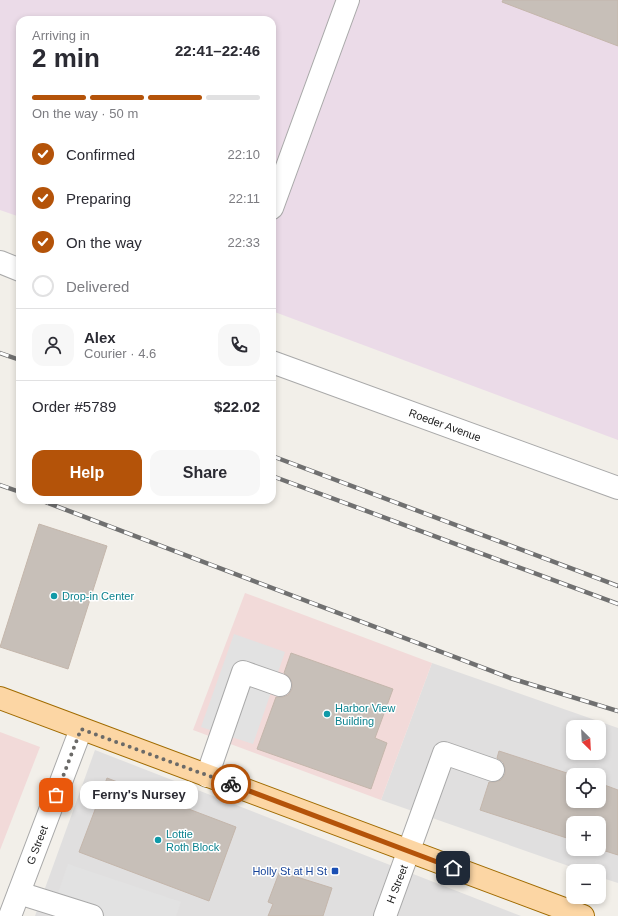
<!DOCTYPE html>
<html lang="en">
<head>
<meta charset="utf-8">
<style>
	body { margin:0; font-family:Helvetica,sans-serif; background:#f7f7f7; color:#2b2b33; height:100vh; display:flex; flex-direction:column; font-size:15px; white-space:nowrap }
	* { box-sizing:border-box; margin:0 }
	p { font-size:13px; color:#7c7c81 }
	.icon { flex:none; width:22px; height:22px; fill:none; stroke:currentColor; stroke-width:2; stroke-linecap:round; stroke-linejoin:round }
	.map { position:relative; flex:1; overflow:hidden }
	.side { position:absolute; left:16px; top:16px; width:260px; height:488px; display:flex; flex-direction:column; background:#fff; border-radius:12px; box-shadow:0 2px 6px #0003 }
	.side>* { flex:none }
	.needle { width:26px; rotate:156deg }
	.fabs { position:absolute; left:566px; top:720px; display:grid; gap:8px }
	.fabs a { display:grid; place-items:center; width:40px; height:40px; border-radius:8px; background:#fff; box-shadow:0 2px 6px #0003; font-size:20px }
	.pin { position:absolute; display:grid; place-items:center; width:34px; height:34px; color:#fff; margin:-17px; border-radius:8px; box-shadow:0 2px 6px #0006 }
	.courier { position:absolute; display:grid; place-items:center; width:40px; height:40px; margin:-20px; border:3px solid #b45309; border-radius:50%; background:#fff; color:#222; box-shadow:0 1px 5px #0007 }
	.bubble { position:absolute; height:28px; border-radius:12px; background:#fff; box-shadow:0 2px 6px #0003; font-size:13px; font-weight:800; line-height:28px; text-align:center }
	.summary em { font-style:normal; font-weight:800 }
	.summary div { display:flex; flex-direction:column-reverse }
	.summary { display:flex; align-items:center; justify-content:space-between; height:68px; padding:0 16px }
	h1 { font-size:26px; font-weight:800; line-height:30px }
	.bar { display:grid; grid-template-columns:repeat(4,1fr); gap:6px 4px; align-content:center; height:48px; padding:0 16px }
	.bar i { height:5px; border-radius:3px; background:#e1e1e2 }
	.bar .active { background:#b45309 }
	.bar p { grid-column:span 4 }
	.line { display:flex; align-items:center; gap:10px; padding:0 16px; border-top:1px solid #e1e1e2 }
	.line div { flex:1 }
	.round { display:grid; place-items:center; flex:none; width:42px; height:42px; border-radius:12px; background:#f7f7f7 }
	ol { padding:0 16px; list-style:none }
	li { display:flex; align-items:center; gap:12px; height:44px }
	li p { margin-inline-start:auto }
	li .icon { padding:4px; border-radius:50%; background:#b45309; color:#fff; stroke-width:4 }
	li:last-child { color:#7c7c81 }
	li i { width:22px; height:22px; border:2px solid #e1e1e2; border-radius:50% }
	.cta { display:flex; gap:8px; margin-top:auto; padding:8px 16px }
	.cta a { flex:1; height:46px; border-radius:12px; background:#b45309; color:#fff; font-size:16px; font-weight:800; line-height:46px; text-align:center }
	.cta a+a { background:#f7f7f7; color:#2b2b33 }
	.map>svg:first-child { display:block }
</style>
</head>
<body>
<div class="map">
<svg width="618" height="916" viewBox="0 0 618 916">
	<rect width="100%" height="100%" fill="#f2efe9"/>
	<g fill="#e0dfdf" fill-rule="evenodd">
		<path d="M432,663l186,65v155l-19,-6v-6h-16l-202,-71zM573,727h26v26h-26zM573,775h26v26h-26zM573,823h26v26h-26z"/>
		<polygon points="95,750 521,916 35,916"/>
	</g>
	<g fill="#f2dad9">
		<polygon points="245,593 432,663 381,800 193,730"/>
		<polygon points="0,732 40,747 0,850"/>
	</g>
	<polygon fill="#ebdbe8" points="0,0 618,0 618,440 272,311 272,20 20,20 20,217 0,210"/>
	<g fill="#e2e2e2">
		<polygon points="234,634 285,652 253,744 201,727"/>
		<polygon points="68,864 181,902 176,916 50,916"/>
	</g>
	<g fill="#c7bfb8" stroke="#c4b6ab">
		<polygon points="503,0 618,0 618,46 502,2"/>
		<polygon points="39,524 107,546 68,669 0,647"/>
		<polygon points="291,653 393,689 375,738 387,743 371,789 257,749 276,697 283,697 288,695 292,689 292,682 289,677 284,673"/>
		<polygon points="499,751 573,775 573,801 599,801 599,783 618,790 618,855 599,849 599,823 573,823 573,840 480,810 489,782 495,782 501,780 505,774 505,768 503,762 497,758"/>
		<polygon points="107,778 236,827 209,901 79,852"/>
		<polygon points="279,873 297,877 332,888 323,916 268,916 273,904 268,902"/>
	</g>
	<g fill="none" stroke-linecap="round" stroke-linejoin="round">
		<g stroke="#a9a9a9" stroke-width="24">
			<g id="minor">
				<polyline points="272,208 348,0"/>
				<polyline points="0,262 20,270"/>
				<polyline points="272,362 618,488"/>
				<polyline points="207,776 243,672 280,685"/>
				<polyline points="19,893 92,916"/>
				<polyline points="10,916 81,729"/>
				<polyline points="385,916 444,753 493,770"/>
			</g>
		</g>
		<g stroke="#a06b00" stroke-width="24">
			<polyline id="major" points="0,698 583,916"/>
		</g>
		<use href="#minor" stroke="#fff" stroke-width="22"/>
		<use href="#major" stroke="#fcd6a4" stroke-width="22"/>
		<g stroke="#707070" stroke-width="4.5">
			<g id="rail">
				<polyline points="0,353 20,360"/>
				<polyline points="272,456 618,586"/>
				<polyline points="272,476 618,604"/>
				<polyline points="0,485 20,492"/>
				<polyline points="40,500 510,678 618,711"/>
			</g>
		</g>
		<use href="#rail" stroke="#fff" stroke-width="3" stroke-dasharray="9" stroke-linecap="butt"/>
	</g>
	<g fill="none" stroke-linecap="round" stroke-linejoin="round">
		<polyline stroke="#6b6a68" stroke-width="4" stroke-dasharray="0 7.2" points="56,795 81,729 231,784"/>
		<polyline stroke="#b45309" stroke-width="5" points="231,784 453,868"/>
	</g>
	<g fill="#0f9aa8" stroke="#fff" stroke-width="1.5">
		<circle cx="54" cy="596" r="4"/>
		<circle cx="327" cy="714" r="4"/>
		<circle cx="158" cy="840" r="4"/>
	</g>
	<rect fill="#1a4fb4" stroke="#fff" stroke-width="1.5" x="331" y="867" width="8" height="8" rx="2"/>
	<g text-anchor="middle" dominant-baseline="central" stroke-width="3" stroke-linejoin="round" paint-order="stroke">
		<g font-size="11" fill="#222" stroke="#fff">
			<text transform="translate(445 425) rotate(20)">Roeder Avenue</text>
			<text transform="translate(37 845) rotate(-69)">G Street</text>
			<text transform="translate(397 884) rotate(-69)">H Street</text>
		</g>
		<g font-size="11" fill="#0d838f" stroke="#fff" text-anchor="start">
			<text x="62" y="596">Drop-in Center</text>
			<text x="335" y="708">Harbor View<tspan x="335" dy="13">Building</tspan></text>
			<text x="166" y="834">Lottie<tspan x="166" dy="13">Roth Block</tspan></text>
		</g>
		<g font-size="11" fill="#164399" stroke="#fff" text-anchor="end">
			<text x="327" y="871">Holly St at H St</text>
		</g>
	</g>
</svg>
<div class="fabs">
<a><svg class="needle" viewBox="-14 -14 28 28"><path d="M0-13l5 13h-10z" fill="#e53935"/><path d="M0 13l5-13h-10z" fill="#7c7c81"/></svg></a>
<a><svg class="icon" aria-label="locate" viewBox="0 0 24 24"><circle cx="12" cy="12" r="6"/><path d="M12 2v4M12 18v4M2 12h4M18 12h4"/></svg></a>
<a>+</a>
<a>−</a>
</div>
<div class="pin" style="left:56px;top:795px;background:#ea580c"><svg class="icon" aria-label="bag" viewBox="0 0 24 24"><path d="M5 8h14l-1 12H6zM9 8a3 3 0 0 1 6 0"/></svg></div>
<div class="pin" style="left:453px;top:868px;background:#1f2937"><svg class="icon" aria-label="home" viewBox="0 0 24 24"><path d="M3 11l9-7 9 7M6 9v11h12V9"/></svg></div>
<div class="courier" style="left:231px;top:784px"><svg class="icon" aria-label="bike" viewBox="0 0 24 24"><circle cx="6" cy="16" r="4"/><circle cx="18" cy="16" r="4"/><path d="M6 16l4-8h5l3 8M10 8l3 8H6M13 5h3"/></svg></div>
<div class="bubble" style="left:80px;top:781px;width:118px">Ferny's Nursey</div>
<section class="side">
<div class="summary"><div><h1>2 min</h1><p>Arriving in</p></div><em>22:41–22:46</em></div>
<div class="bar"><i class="active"></i><i class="active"></i><i class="active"></i><i></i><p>On the way · 50 m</p></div>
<ol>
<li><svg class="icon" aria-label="check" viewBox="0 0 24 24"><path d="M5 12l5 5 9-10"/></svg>Confirmed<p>22:10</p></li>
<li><svg class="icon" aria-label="check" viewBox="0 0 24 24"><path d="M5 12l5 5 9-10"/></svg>Preparing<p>22:11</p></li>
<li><svg class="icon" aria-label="check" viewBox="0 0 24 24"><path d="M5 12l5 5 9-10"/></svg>On the way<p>22:33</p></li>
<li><i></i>Delivered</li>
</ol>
<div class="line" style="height:72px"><a class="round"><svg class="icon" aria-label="person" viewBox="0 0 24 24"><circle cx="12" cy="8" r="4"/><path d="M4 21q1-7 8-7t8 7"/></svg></a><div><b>Alex</b><p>Courier · 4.6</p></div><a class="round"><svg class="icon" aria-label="phone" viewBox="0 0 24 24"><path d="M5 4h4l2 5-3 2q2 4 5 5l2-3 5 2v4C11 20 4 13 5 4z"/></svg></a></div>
<div class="line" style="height:52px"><div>Order #5789</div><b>$22.02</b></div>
<div class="cta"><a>Help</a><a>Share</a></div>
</section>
</div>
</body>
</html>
